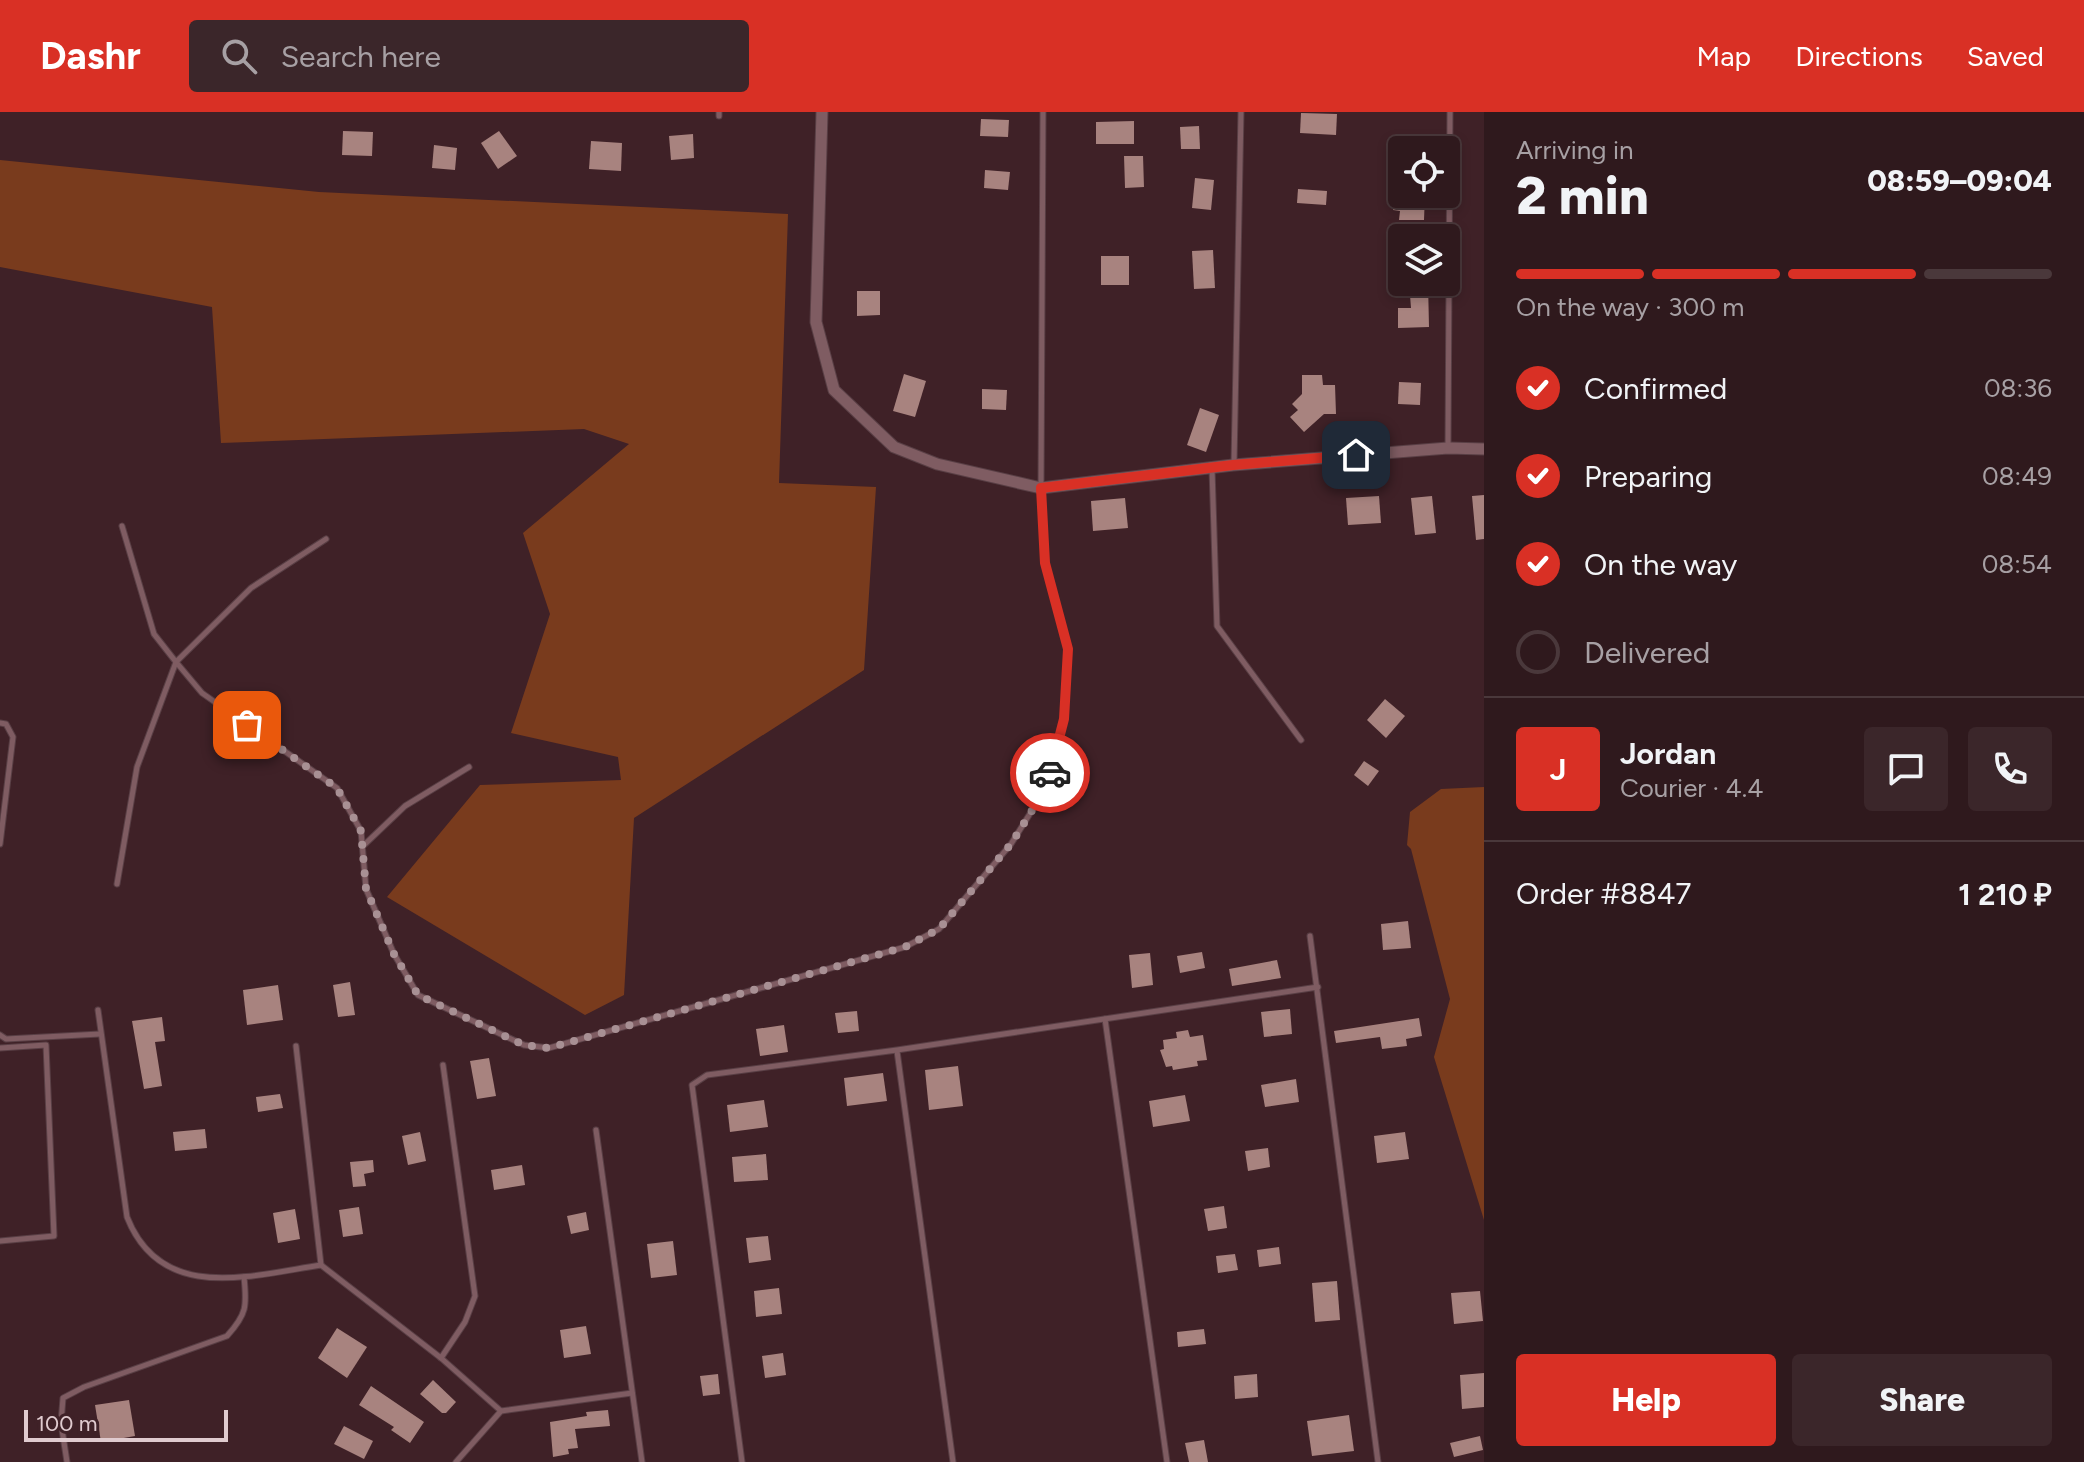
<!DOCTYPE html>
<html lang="en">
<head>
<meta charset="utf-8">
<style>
	body { margin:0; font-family:Figtree,sans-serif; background:#3b262a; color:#f1f3f6; height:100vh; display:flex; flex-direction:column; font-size:30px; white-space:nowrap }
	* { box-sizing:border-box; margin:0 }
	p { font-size:26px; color:#a7a0a4 }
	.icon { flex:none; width:44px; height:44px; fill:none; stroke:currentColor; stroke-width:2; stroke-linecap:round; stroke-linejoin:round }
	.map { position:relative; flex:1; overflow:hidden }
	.side { display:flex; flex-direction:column; background:#2f191d; width:600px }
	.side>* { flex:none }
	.controls { position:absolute; left:1388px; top:24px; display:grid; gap:16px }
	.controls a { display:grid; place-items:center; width:72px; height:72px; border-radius:8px; background:#2f191d; box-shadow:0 4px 12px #0003,0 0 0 2px #4a383b; font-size:40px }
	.scale { position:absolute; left:24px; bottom:20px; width:204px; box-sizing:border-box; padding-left:8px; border:4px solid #e0cbcf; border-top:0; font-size:22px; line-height:28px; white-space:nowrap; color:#e0cbcf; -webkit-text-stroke:6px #3f2127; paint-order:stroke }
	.pin { position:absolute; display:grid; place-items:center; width:68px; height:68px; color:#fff; margin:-34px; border-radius:16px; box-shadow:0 4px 12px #0006 }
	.courier { position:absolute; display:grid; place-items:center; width:80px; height:80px; margin:-40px; border:6px solid #d93025; border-radius:50%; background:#fff; color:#222; box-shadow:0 2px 10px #0007 }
	.headline em { font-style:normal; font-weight:800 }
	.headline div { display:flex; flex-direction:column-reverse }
	.headline { display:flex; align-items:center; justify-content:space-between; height:136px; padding:0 32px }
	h1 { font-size:52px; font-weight:800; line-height:60px }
	.bar { display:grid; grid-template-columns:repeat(4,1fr); gap:12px 8px; align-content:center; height:96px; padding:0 32px }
	.bar i { height:10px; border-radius:6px; background:#4a383b }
	.bar .on { background:#d93025 }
	.bar p { grid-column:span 4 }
	.line { display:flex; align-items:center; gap:20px; padding:0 32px; border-top:2px solid #4a383b }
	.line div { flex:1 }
	.round { display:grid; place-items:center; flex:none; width:84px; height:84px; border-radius:8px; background:#3b262a }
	ol { padding:0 32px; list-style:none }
	li { display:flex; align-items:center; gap:24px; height:88px }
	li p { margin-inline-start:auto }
	li .icon { padding:8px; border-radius:50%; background:#d93025; color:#fff; stroke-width:4 }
	li:last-child { color:#a7a0a4 }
	li i { width:44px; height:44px; border:4px solid #4a383b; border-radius:50% }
	.button { display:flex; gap:16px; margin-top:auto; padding:16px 32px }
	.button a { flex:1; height:92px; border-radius:8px; background:#d93025; color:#fff; font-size:32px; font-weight:800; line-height:92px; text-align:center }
	.button a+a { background:#3b262a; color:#f1f3f6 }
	header { display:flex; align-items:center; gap:48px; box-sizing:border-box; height:112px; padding:0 40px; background:#d93025; color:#fff }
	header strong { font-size:38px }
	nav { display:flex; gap:44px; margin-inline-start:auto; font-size:28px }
	.search { width:560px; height:72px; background:#3b262a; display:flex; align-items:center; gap:20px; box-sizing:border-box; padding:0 28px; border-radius:8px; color:#a7a0a4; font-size:30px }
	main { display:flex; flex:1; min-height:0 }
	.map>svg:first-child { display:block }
</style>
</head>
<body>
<header>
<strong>Dashr</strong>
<div class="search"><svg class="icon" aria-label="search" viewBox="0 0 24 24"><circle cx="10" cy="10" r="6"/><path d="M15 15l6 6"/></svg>Search here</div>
<nav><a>Map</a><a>Directions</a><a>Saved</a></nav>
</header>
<main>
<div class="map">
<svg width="1484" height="1350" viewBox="0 0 1484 1350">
	<rect width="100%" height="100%" fill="#3f2127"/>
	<g fill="#793b1d">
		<polygon points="0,48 319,80 788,102 779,371 876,375 864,558 634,706 624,883 585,903 387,785 480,673 621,668 618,645 511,621 550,502 523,421 629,332 584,317 221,331 212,195 0,155"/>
		<polygon points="1484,675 1484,1108 1434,945 1450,887 1411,737 1407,733 1410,700 1441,677"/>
	</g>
	<g fill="#a8837f">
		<polygon points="1301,1 1337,2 1336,23 1300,21"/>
		<polygon points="981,7 1009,8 1008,25 980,24"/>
		<polygon points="1134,9 1134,32 1096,32 1096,10"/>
		<polygon points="1199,14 1200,37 1181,37 1180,15"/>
		<polygon points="343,19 373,20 372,44 342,43"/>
		<polygon points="499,19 517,44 498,57 481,31"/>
		<polygon points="693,22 694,46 671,48 669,24"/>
		<polygon points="591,29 622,31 621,59 589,57"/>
		<polygon points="434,33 457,36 455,58 432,56"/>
		<polygon points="1124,44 1143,44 1144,75 1125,76"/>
		<polygon points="985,58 1010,60 1008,78 984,76"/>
		<polygon points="1195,66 1214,68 1211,98 1192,96"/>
		<polygon points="1298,77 1327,79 1326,93 1297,91"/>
		<polygon points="1394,82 1425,82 1424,108 1399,108 1400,99 1393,98"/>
		<polygon points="1213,138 1215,176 1194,177 1192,139"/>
		<rect x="1101" y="144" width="28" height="29"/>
		<polygon points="1409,170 1428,170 1429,215 1398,216 1398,196 1411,196"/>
		<polygon points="857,179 880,179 880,203 857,204"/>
		<polygon points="904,262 926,269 915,305 893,299"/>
		<polygon points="1302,263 1322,263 1323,273 1335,273 1336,302 1324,302 1304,320 1290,305 1298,298 1292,292 1302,282"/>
		<polygon points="1399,270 1421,271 1420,293 1398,292"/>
		<polygon points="982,277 1007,278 1006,298 982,297"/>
		<polygon points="1200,296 1219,303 1206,340 1187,333"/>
		<polygon points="1484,383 1484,427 1476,428 1472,384"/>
		<polygon points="1379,384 1381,411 1348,413 1346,386"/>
		<polygon points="1432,384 1436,421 1415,423 1411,386"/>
		<polygon points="1125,386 1128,416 1093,419 1091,389"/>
		<polygon points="1385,587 1405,604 1386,626 1367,608"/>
		<polygon points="1364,649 1379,659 1368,674 1354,663"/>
		<polygon points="1408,809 1411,836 1383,838 1381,812"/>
		<polygon points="1202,840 1205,856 1180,861 1177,844"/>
		<polygon points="1150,841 1153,873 1132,876 1129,843"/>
		<polygon points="1277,848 1281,866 1232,874 1229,857"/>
		<polygon points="350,870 355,903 338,905 333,873"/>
		<polygon points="278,873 283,908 247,913 243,878"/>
		<polygon points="1290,897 1292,922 1264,925 1261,900"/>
		<polygon points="857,899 859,919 838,921 835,901"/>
		<polygon points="162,905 165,929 155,930 162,974 144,977 132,909"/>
		<polygon points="1419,906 1422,924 1406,927 1407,934 1382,937 1380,925 1336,931 1334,919"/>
		<polygon points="784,913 788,940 760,944 756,917"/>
		<polygon points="1188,918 1190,925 1203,923 1207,948 1197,949 1198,954 1173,958 1172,954 1166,955 1160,938 1164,937 1163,928 1177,926 1176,920"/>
		<polygon points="489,946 496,984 477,987 470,949"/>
		<polygon points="958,954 963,994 929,998 925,958"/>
		<polygon points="883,961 887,989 847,994 844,966"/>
		<polygon points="1296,967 1299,990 1265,995 1261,973"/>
		<polygon points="280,982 283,996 258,1000 256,985"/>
		<polygon points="1185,983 1190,1009 1153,1015 1149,989"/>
		<polygon points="764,988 768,1015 730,1020 727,993"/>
		<polygon points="205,1017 207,1036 175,1039 173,1020"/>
		<polygon points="420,1020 426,1049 408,1053 402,1024"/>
		<polygon points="1405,1020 1409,1047 1377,1051 1374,1024"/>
		<polygon points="1268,1036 1270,1055 1248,1059 1245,1039"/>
		<polygon points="766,1042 768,1068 734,1070 732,1045"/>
		<polygon points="373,1048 374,1060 364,1062 366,1074 353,1075 350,1050"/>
		<polygon points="522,1053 525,1073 494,1078 491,1058"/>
		<polygon points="1224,1094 1227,1116 1208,1119 1204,1097"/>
		<polygon points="359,1095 363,1122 343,1125 339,1098"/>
		<polygon points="295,1097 300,1127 278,1131 273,1101"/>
		<polygon points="586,1100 589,1118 571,1122 567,1104"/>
		<polygon points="768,1124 771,1148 749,1151 746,1126"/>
		<polygon points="673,1129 677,1163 651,1166 647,1132"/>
		<polygon points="1279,1135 1281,1152 1259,1155 1257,1138"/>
		<polygon points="1235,1142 1238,1158 1218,1161 1216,1144"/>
		<polygon points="1337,1169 1340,1208 1315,1210 1312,1171"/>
		<polygon points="779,1176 782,1202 756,1205 754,1179"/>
		<polygon points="1480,1179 1483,1209 1454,1212 1451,1181"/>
		<polygon points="586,1214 591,1242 564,1246 560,1218"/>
		<polygon points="337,1216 367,1235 347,1266 318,1246"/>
		<polygon points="1204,1217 1206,1232 1178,1235 1177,1220"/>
		<polygon points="783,1241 786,1263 765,1266 762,1244"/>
		<polygon points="1484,1261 1484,1295 1462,1297 1460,1263"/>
		<polygon points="718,1262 720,1282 703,1284 700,1264"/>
		<polygon points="1257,1262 1258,1285 1235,1287 1234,1264"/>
		<polygon points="433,1268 456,1290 446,1301 442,1301 420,1282"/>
		<polygon points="371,1274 424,1310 410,1331 391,1318 394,1315 359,1293"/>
		<polygon points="129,1288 135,1324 101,1330 95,1293"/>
		<polygon points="608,1298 610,1314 575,1317 578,1336 568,1337 569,1342 553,1345 550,1310 587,1304 586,1300"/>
		<polygon points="1349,1303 1354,1339 1312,1344 1307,1309"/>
		<polygon points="344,1314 373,1329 364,1347 334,1332"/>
		<polygon points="1480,1324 1483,1338 1454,1345 1450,1331"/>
		<polygon points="1204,1328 1208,1350 1189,1350 1185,1331"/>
	</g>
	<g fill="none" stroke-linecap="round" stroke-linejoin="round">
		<g stroke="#593f45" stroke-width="7">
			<g id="service">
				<polyline points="719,4 719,0"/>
				<polyline points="1448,335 1450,0"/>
				<polyline points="1234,351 1241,0"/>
				<polyline points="1212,357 1217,514 1301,628"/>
				<polyline points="122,414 154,522 176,550 202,581 337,676 361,719 366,777 394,842 418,883 524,933 549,936 905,835 939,817 1011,732 1046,676 1064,607 1068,537 1045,451 1041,376 1043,0"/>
				<polyline points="0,611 6,612 13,625 0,732"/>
				<polyline points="363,734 405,694 469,655"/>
				<polyline points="117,772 137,655 176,550 251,476 326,427"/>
				<polyline points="1310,824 1378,1350"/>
				<path d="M98,898l29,207c34,86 122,59 194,48l120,93 60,53"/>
				<polyline points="1105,907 1167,1350"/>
				<polyline points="0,923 6,927 100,922"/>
				<polyline points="296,934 321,1153"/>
				<polyline points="0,936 46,933 54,1124 0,1129"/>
				<polyline points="897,939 953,1350"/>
				<polyline points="596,1018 642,1350"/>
				<polyline points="441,1246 465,1210 475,1184 443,953"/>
				<path d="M67,1350l-6,-39 2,-25 21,-11 143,-51c20,-22 20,-30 17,-59"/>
				<polyline points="456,1350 501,1299 632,1281"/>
				<polyline points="742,1350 692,973 707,963 897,938 1318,875"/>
			</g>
		</g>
		<g stroke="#593f45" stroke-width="13">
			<polyline id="minor" points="822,0 816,210 834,278 894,335 937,352 1041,376 1233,353 1448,336 1484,337"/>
		</g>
		<use href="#service" stroke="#7f5c62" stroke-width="5"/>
		<use href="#minor" stroke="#7f5c62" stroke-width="11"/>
	</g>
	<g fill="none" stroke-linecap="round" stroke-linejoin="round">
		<polyline stroke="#a89094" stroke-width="8" stroke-dasharray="0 14.4" points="247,613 337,676 361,719 366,777 394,842 418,883 524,933 549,936 905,835 939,817 1011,732 1046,676 1050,661"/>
		<polyline stroke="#d93025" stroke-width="10" points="1050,661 1064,607 1068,537 1045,451 1041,376 1233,353 1356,343"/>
	</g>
</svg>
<div class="controls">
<a><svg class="icon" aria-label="locate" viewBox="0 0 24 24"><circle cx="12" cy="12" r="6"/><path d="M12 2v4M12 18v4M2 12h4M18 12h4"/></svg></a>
<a><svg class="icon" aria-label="layers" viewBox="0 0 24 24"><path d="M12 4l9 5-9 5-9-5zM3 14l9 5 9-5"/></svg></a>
</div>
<div class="scale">100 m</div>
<div class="pin" style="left:247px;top:613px;background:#ea580c"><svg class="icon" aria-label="bag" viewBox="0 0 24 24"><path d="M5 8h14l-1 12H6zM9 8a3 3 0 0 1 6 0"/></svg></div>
<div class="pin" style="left:1356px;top:343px;background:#1f2937"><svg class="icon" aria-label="home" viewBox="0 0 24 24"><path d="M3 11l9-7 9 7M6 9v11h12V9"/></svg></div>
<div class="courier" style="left:1050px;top:661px"><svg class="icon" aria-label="car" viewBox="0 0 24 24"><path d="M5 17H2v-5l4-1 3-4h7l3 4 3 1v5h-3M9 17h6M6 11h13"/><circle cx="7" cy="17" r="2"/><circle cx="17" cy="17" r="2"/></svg></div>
</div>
<section class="side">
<div class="headline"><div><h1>2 min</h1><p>Arriving in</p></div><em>08:59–09:04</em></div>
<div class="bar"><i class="on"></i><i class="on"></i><i class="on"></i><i></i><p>On the way · 300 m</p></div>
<ol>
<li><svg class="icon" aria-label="check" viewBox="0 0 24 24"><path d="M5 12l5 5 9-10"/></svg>Confirmed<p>08:36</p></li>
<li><svg class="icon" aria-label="check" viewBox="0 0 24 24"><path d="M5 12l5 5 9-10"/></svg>Preparing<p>08:49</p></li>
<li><svg class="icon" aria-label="check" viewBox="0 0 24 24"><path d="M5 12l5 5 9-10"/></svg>On the way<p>08:54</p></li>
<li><i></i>Delivered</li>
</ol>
<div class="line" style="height:144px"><b class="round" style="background:#d93025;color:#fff">J</b><div><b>Jordan</b><p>Courier · 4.4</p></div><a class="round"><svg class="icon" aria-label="chat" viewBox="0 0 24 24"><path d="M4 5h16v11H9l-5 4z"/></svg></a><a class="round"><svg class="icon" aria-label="phone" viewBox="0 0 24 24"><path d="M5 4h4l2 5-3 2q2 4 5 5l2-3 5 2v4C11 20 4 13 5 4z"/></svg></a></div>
<div class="line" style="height:104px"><div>Order #8847</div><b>1 210 ₽</b></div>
<div class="button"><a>Help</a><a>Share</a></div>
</section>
</main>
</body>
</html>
